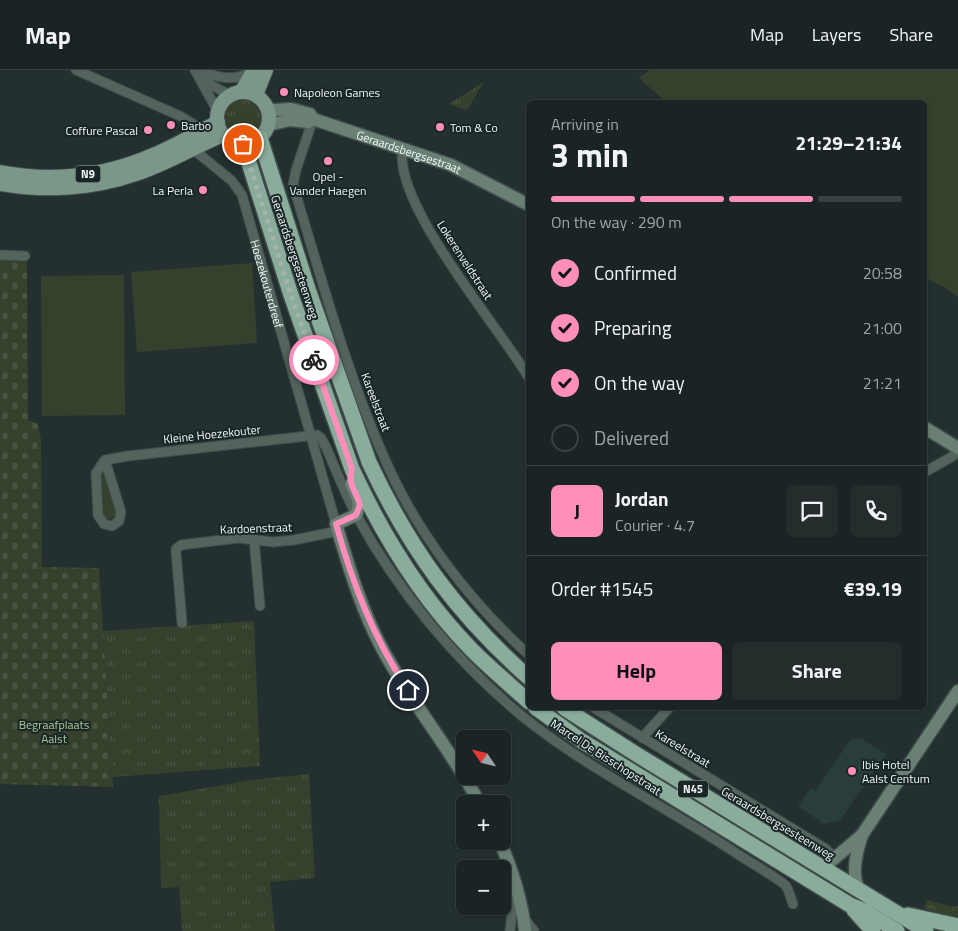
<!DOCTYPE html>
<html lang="en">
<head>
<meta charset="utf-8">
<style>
	body { margin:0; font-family:"Titillium Web",sans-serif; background:#242c2c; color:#f1f3f6; height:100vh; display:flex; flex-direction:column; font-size:19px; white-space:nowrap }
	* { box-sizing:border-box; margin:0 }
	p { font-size:16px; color:#a0a4a6 }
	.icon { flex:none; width:28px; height:28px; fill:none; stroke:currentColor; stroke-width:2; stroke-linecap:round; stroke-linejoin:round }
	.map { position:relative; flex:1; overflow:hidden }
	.details { position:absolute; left:526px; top:30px; width:401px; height:610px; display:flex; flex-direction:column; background:#1b2424; border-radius:8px; box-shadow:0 1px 4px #0004,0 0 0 1px #394141 }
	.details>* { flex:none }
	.needle { width:32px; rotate:305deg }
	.tools { position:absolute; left:456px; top:660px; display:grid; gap:10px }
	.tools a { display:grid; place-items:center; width:55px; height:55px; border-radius:8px; background:#1b2424; box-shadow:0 1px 4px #0004,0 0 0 1px #394141; font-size:25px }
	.pin { position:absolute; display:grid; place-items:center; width:42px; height:42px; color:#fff; margin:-21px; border:2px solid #fff; border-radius:50%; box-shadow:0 1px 5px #0007 }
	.courier { position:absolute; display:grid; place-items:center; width:50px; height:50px; margin:-25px; border:4px solid #ff8eba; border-radius:50%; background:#fff; color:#222; box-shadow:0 1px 6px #0007 }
	.headline em { font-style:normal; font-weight:700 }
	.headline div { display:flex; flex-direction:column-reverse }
	.headline { display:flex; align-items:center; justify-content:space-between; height:85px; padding:0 25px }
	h1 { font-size:32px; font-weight:700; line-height:38px }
	.bar { display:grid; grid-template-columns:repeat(4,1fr); gap:8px 5px; align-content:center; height:60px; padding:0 25px }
	.bar i { height:6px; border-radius:4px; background:#394141 }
	.bar .on { background:#ff8eba }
	.bar p { grid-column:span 4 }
	.line { display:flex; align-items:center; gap:12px; padding:0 25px; border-top:1px solid #394141 }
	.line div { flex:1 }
	.round { display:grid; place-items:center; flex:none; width:52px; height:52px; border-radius:8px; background:#242c2c }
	ol { padding:0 25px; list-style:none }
	li { display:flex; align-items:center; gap:15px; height:55px }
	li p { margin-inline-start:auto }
	li .icon { padding:5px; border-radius:50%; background:#ff8eba; color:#111; stroke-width:4 }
	li:last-child { color:#a0a4a6 }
	li i { width:28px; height:28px; border:2px solid #394141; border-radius:50% }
	.primary-button { display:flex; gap:10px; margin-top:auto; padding:10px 25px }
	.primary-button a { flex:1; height:58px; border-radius:8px; background:#ff8eba; color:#111; font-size:20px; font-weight:700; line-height:58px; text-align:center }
	.primary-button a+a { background:#242c2c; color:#f1f3f6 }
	header { display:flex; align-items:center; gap:30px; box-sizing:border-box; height:70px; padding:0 25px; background:#1b2424; border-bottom:1px solid #394141 }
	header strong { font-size:24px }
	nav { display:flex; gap:28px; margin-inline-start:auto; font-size:18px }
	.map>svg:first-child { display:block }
</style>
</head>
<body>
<header>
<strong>Map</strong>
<nav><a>Map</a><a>Layers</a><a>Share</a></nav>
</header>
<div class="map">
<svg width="958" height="861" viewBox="0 0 958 861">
	<defs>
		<pattern id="grass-tufts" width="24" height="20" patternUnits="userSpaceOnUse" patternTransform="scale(1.25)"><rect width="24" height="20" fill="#35412d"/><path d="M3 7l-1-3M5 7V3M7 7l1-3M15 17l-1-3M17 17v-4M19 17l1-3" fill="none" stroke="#495442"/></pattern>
		<pattern id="forest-crowns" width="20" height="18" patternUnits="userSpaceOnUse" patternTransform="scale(1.25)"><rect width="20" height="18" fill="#35412d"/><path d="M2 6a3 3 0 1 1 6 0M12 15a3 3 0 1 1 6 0" fill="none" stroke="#495442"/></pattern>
		<pattern id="cemetery-stones" width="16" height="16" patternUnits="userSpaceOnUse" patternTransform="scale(1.25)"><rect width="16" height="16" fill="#35412d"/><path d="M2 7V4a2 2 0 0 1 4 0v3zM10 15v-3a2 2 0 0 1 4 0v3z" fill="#495442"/></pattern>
	</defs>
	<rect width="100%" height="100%" fill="#243030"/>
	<polygon fill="#293d3d" points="851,669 862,669 886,684 840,750 824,754 798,736 811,718 815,721"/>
	<g fill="url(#grass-tufts)">
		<polygon points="484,12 467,40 449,34"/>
		<circle cx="243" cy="48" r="19"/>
		<polygon points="254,551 260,696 112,707 103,561"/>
		<polygon points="309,704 315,808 270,812 275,861 182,861 179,817 161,818 159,726 252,710"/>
	</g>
	<polygon fill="url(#forest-crowns)" points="927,830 953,837 958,836 958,846 944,845 924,838"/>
	<polygon fill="url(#cemetery-stones)" points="0,189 27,190 28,350 38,354 41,369 42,497 99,498 113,717 0,714"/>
	<g fill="#35412d">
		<polygon points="649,0 958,0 958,227 944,217 925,208 925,32 666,32 639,8"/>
		<polygon points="252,193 257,273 137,282 131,202"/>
		<polygon points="124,205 125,345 42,346 41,206"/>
		<polygon points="104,400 118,442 115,447 108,449 102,446 101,404"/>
	</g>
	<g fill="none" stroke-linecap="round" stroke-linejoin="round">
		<g stroke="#404c4c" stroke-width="11">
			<g id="street">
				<polyline points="76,0 180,46 203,60"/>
				<polyline points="195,0 218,42"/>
				<path d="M199,1c17,6 35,11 52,1"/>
				<polyline points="199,1 211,15 230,25"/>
				<path d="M313,49l-17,51 -3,15c28,91 52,183 90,270 32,75 85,145 146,200"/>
				<path d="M403,78c-12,54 97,180 126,230"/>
				<path id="s1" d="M193,79l39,32 10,14 94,329"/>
				<polyline points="0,185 25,186"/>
				<path d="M105,390l16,52 -2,9 -7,5 -8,-2 -6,-9 -2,-42 9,-13 23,-4 189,-21 4,3 5,9c10,23 19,47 31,69 41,76 99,145 165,200 67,54 145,91 217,139 9,6 42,25 47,31 3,5 5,13 7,18"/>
				<polyline points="925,402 953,386 958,378"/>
				<polyline points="254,469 260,536"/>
				<polyline points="182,553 176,482 176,479 181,475 238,468 273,472 294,470 338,461"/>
				<polyline points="594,638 826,779 834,788"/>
				<polyline points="642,668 669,638"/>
				<polyline points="524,848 534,861"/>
				<polyline points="510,861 515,820"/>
			</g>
		</g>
		<g stroke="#404c4c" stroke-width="15">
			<g id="secondary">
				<path id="s2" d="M268,39l6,1 17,-1 19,5 3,5 138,46 78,40"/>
				<polyline points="268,55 290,50 308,52 313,49"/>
				<polyline points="925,358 958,378"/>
				<path d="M351,414c5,11 11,19 5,31l-20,9c13,44 26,88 48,128 29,53 68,99 96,152"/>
				<path d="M499,771c12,23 24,64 26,90"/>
				<polyline points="823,798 862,765 958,621"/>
				<path d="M860,821c-10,-15 -3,-41 2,-56"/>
			</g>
		</g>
		<g stroke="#404c4c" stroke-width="16">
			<g id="primary">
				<polyline points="241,22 254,0"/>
				<circle cx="243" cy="48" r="26"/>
				<polyline points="256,25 266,0"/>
				<path d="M0,102c52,10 105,4 153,-17 22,-9 43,-22 65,-33"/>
				<path d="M0,114c45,8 93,5 136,-10 30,-10 58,-27 87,-39"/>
			</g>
		</g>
		<g stroke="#404c4c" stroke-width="18">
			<g id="highway">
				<path d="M260,68l48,151 61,173c41,88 88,152 160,216"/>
				<path d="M243,74l48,151 61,174c30,65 70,130 120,181 18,18 38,35 57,52"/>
				<polyline points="536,638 582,671 850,835 865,841 897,861"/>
				<polyline points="564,638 636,684 926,861"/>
				<polyline points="854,840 873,861"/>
				<polyline points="908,845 958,856"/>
			</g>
		</g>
		<use href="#street" stroke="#54635c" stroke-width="9"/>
		<use href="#secondary" stroke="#6a8075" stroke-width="12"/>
		<use href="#primary" stroke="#7a9789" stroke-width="14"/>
		<use href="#highway" stroke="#89ac9b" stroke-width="15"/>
	</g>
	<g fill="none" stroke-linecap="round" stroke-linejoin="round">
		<polyline stroke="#a8b1b1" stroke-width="5" stroke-dasharray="0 9" points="243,74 291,225 314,290"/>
		<path stroke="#ff8eba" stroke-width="6" d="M314,290l38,109c-5,16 4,21 8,36l-4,10 -20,9c17,61 37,113 72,166"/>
	</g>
	<g fill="#ff8eba" stroke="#1a2626" stroke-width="2">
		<circle cx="284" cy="22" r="5"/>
		<circle cx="171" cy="55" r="5"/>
		<circle cx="440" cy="57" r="5"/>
		<circle cx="148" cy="60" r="5"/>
		<circle cx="328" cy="91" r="5"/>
		<circle cx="203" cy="120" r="5"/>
		<circle cx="852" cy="701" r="5"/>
	</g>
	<g text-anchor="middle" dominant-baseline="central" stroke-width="4" stroke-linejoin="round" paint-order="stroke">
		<g fill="#1a2626" stroke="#afb8b8" stroke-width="1">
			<rect x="75.5" y="95.5" width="25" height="17" rx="4"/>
			<rect x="678" y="710.5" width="30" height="17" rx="4"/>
		</g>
		<g font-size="11" font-weight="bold" fill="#eff7f7">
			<text x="88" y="104">N9</text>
			<text x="693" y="719">N45</text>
		</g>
		<g font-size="12" fill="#eff7f7" stroke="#1a2626" text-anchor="start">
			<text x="294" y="22">Napoleon Games</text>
			<text x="181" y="55">Barbo</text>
			<text x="450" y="57">Tom &amp; Co</text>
			<text x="138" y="60" text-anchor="end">Coffure Pascal</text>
			<text x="328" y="106" text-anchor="middle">Opel -<tspan x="328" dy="14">Vander Haegen</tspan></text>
			<text x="193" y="120" text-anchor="end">La Perla</text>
			<text x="862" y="694">Ibis Hotel<tspan x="862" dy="14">Aalst Centum</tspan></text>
		</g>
		<g font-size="12" fill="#eff7f7" stroke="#1a2626">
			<text stroke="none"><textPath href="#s2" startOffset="150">Geraardsbergsestraat</textPath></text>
			<text transform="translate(295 187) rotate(72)">Geraardsbergsesteenweg</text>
			<text transform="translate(465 190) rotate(57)">Lokerenveldstraat</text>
			<text stroke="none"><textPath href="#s1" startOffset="160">Hoezekouterdreef</textPath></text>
			<text transform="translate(376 332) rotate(69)">Kareelstraat</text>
			<text transform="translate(212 364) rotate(-6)">Kleine Hoezekouter</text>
			<text transform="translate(256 458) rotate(-2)">Kardoenstraat</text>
			<text transform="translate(683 678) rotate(31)">Kareelstraat</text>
			<text transform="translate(606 687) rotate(33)">Marcel De Bisschopstraat</text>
			<text transform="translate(778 753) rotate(31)">Geraardsbergsesteenweg</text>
		</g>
		<g font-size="12" fill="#acc996" stroke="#1a2626">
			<text x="54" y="654">Begraafplaats<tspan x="54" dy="14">Aalst</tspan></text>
		</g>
	</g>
</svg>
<div class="tools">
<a><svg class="needle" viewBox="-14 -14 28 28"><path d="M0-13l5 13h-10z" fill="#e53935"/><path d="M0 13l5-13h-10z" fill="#a0a4a6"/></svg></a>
<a>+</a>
<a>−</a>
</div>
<div class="pin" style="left:243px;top:74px;background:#ea580c"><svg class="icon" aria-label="bag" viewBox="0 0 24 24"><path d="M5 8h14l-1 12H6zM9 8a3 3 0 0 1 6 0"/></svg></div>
<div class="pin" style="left:408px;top:620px;background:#1f2937"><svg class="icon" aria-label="home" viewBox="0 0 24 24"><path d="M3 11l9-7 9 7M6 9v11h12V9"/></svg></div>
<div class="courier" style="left:314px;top:290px"><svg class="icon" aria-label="bike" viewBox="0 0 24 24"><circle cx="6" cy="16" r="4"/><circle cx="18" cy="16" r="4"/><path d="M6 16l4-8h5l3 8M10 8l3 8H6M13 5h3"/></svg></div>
<section class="details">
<div class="headline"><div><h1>3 min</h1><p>Arriving in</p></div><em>21:29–21:34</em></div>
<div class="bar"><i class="on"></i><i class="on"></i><i class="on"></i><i></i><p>On the way · 290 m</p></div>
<ol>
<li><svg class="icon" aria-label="check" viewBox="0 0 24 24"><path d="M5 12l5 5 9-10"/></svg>Confirmed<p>20:58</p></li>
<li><svg class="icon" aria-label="check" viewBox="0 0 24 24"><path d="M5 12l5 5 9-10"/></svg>Preparing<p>21:00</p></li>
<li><svg class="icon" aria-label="check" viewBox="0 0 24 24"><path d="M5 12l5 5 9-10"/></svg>On the way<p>21:21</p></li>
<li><i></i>Delivered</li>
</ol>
<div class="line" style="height:90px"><b class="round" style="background:#ff8eba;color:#111">J</b><div><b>Jordan</b><p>Courier · 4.7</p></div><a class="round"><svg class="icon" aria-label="chat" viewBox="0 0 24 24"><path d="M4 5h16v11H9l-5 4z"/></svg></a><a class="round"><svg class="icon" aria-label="phone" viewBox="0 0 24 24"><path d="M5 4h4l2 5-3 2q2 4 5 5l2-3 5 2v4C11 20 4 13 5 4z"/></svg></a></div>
<div class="line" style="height:65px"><div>Order #1545</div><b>€39.19</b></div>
<div class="primary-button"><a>Help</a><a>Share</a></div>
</section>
</div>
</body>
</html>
